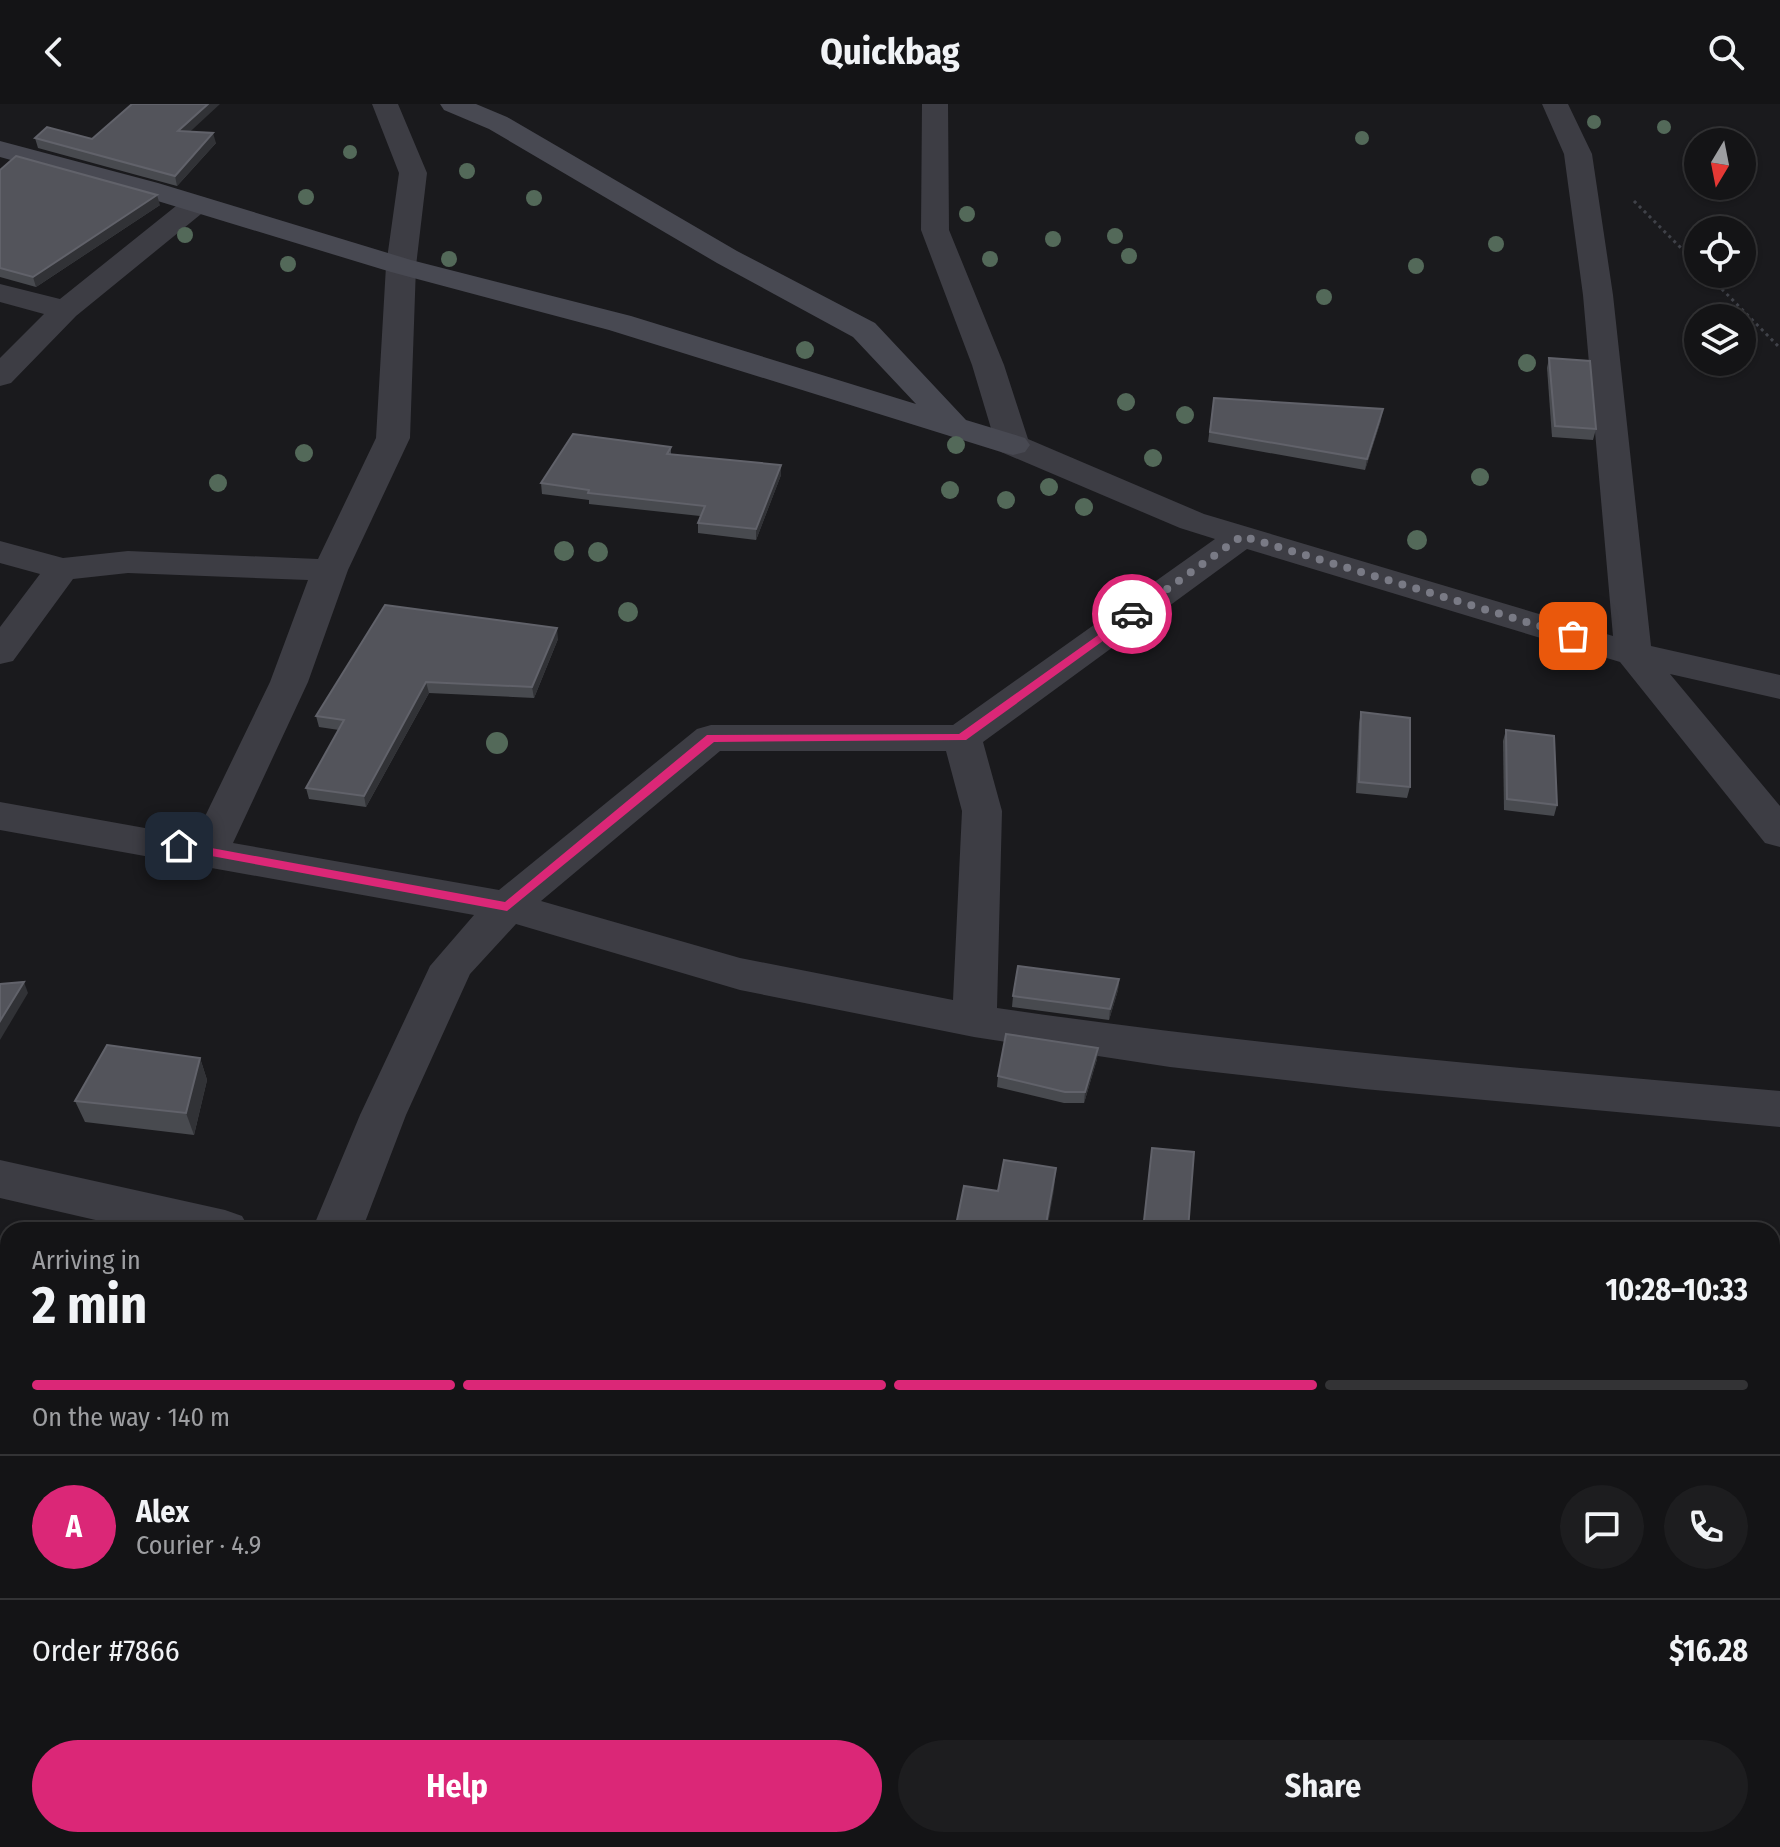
<!DOCTYPE html>
<html lang="en">
<head>
<meta charset="utf-8">
<style>
	body { margin:0; font-family:"Fira Sans Condensed",sans-serif; background:#1d1d1f; color:#f1f3f6; height:100vh; display:flex; flex-direction:column; font-size:30px; white-space:nowrap }
	* { box-sizing:border-box; margin:0 }
	p { font-size:26px; color:#9d9ea1 }
	.icon { flex:none; width:44px; height:44px; fill:none; stroke:currentColor; stroke-width:2; stroke-linecap:round; stroke-linejoin:round }
	.map { position:relative; flex:1; overflow:hidden }
	.sheet { position:absolute; left:0px; top:1118px; width:1780px; height:626px; display:flex; flex-direction:column; background:#141416; border-radius:24px 24px 0 0; box-shadow:0 2px 6px #0004,0 0 0 2px #333335 }
	.sheet>* { flex:none }
	.needle { width:52px; rotate:190deg }
	.controls { position:absolute; left:1684px; top:24px; display:grid; gap:16px }
	.controls a { display:grid; place-items:center; width:72px; height:72px; border-radius:50%; background:#141416; box-shadow:0 2px 6px #0004,0 0 0 2px #333335; font-size:40px }
	.pin { position:absolute; display:grid; place-items:center; width:68px; height:68px; color:#fff; margin:-34px; border-radius:16px; box-shadow:0 4px 12px #0006 }
	.courier { position:absolute; display:grid; place-items:center; width:80px; height:80px; margin:-40px; border:6px solid #db2777; border-radius:50%; background:#fff; color:#222; box-shadow:0 2px 10px #0007 }
	.head em { font-style:normal; font-weight:700 }
	.head div { display:flex; flex-direction:column-reverse }
	.head { display:flex; align-items:center; justify-content:space-between; height:136px; padding:0 32px }
	h1 { font-size:52px; font-weight:700; line-height:60px }
	.bar { display:grid; grid-template-columns:repeat(4,1fr); gap:12px 8px; align-content:center; height:96px; padding:0 32px }
	.bar i { height:10px; border-radius:6px; background:#333335 }
	.bar .selected { background:#db2777 }
	.bar p { grid-column:span 4 }
	.line { display:flex; align-items:center; gap:20px; padding:0 32px; border-top:2px solid #333335 }
	.line div { flex:1 }
	.round { display:grid; place-items:center; flex:none; width:84px; height:84px; border-radius:42px; background:#1d1d1f }
	.action { display:flex; gap:16px; margin-top:auto; padding:16px 32px }
	.action a { flex:1; height:92px; border-radius:48px; background:#db2777; color:#fff; font-size:32px; font-weight:700; line-height:92px; text-align:center }
	.action a+a { background:#1d1d1f; color:#f1f3f6 }
	header { display:flex; justify-content:space-between; align-items:center; height:104px; padding:0 32px; background:#141416; font-size:36px; font-weight:700 }
	.map>svg:first-child { display:block }
</style>
</head>
<body>
<header><svg class="icon" aria-label="back" viewBox="0 0 24 24"><path d="M15 5l-7 7 7 7"/></svg>Quickbag<svg class="icon" aria-label="search" viewBox="0 0 24 24"><circle cx="10" cy="10" r="6"/><path d="M15 15l6 6"/></svg></header>
<div class="map">
<svg width="1780" height="1743" viewBox="0 0 1780 1743">
	<rect width="100%" height="100%" fill="#1a1a1d"/>
	<g fill="none" stroke-linecap="round" stroke-linejoin="round">
		<g stroke="#404249" stroke-width="3" stroke-dasharray="3 4" stroke-linecap="butt">
			<polyline points="1634,97 1698,161"/>
			<polyline points="1707,170 1780,244"/>
		</g>
		<g fill="#3d3d44" fill-rule="evenodd">
			<path d="M372,0h26l29,69 -11,93 -6,172 -62,132 -40,112 -75,161 266,47 198,-161 14,-4h242l262,-186 -35,-11 -179,-76 -5,-7 -24,-80 -51,-135 1,-126h26l1,126 55,135 24,74 176,75 409,122 -30,-341 -19,-141 -22,-50h26l24,50 21,141 38,351 129,29v24l-110,-25 110,132v41l-15,-4 -145,-181 -373,-113 -264,193 19,69 -5,197c260,38 521,60 783,83v36l-416,-38 -194,-22 -196,-30 -234,-47 -224,-66 -46,50 -64,141 -44,115h-50l48,-115 70,-149 44,-51 -474,-85v-28l195,35 75,-155 38,-102 -180,-7 -55,6 -60,82 -13,3v-37l40,-53 -40,-11v-22l63,17 65,-7 190,8 58,-121 10,-172 13,-93zM720,647h226l16,60 -9,189 -213,-42 -199,-57z"/>
			<polygon points="196,92 206,94 210,100 206,106 76,212 11,279 0,282 0,254 44,210 0,198 0,180 60,195 186,94"/>
			<polygon points="0,1056 225,1106 242,1112 250,1126 139,1126 0,1094"/>
			<polygon points="1772,1355 1780,1356 1780,1404 1772,1403"/>
			<polygon points="8,1529 8,1587 0,1591 0,1532"/>
			<polygon points="314,1736 376,1736 374,1743 312,1743"/>
		</g>
		<polygon fill="#484952" fill-rule="evenodd" points="440,0 476,0 507,13 737,147 875,219 966,316 1025,334 1030,341 1025,348 1013,351 1001,348 609,226 391,168 138,91 0,53 0,37 158,79 411,156 631,212 916,300 853,233 717,159 489,25 444,6"/>
	</g>
	<g fill="#536959">
		<circle cx="1594" cy="18" r="7"/>
		<circle cx="1664" cy="23" r="7"/>
		<circle cx="1362" cy="34" r="7"/>
		<circle cx="350" cy="48" r="7"/>
		<circle cx="467" cy="67" r="8"/>
		<circle cx="306" cy="93" r="8"/>
		<circle cx="534" cy="94" r="8"/>
		<circle cx="967" cy="110" r="8"/>
		<circle cx="185" cy="131" r="8"/>
		<circle cx="1115" cy="132" r="8"/>
		<circle cx="1053" cy="135" r="8"/>
		<circle cx="1496" cy="140" r="8"/>
		<circle cx="1129" cy="152" r="8"/>
		<circle cx="449" cy="155" r="8"/>
		<circle cx="990" cy="155" r="8"/>
		<circle cx="288" cy="160" r="8"/>
		<circle cx="1416" cy="162" r="8"/>
		<circle cx="1324" cy="193" r="8"/>
		<circle cx="805" cy="246" r="9"/>
		<circle cx="1527" cy="259" r="9"/>
		<circle cx="1126" cy="298" r="9"/>
		<circle cx="1185" cy="311" r="9"/>
		<circle cx="956" cy="341" r="9"/>
		<circle cx="304" cy="349" r="9"/>
		<circle cx="1153" cy="354" r="9"/>
		<circle cx="1480" cy="373" r="9"/>
		<circle cx="218" cy="379" r="9"/>
		<circle cx="1049" cy="383" r="9"/>
		<circle cx="950" cy="386" r="9"/>
		<circle cx="1006" cy="396" r="9"/>
		<circle cx="1084" cy="403" r="9"/>
		<circle cx="1417" cy="436" r="10"/>
		<circle cx="564" cy="447" r="10"/>
		<circle cx="598" cy="448" r="10"/>
		<circle cx="628" cy="508" r="10"/>
		<circle cx="497" cy="639" r="11"/>
	</g>
	<g fill="#484a4f">
		<polygon points="190,28 216,39 177,82 38,44 35,34 92,35"/>
		<polygon points="0,66 160,101 36,183 0,173"/>
		<polygon points="1549,254 1596,325 1593,336 1552,333 1547,264"/>
		<polygon points="1214,294 1381,316 1365,366 1208,338"/>
		<polygon points="671,343 671,350 781,371 756,436 698,429 698,419 700,412 589,400 589,396 542,390 541,379"/>
		<polygon points="558,535 534,594 429,589 366,703 309,695 306,684 339,626 319,623 316,612"/>
		<polygon points="1361,608 1410,683 1407,694 1356,689 1359,619"/>
		<polygon points="1506,626 1557,701 1554,712 1504,706 1503,637"/>
		<polygon points="1119,875 1118,886 1109,916 1012,903 1013,892"/>
		<polygon points="1098,944 1097,955 1084,999 1064,999 997,983 998,972"/>
		<polygon points="200,954 207,976 194,1031 85,1018 75,997"/>
		<polygon points="1772,1193 1780,1194 1780,1255 1772,1254"/>
		<polygon points="1201,1736 1544,1736 1595,1743 1309,1743 1294,1740 1294,1743 1201,1743"/>
	</g>
	<g fill="#313236">
		<polygon points="208,0 220,0 180,37 178,27"/>
		<polygon points="213,29 216,39 177,82 175,72"/>
		<polygon points="157,91 160,101 36,183 33,173"/>
		<polygon points="1383,305 1381,316 1365,366 1367,355"/>
		<polygon points="781,361 781,371 756,436 756,425"/>
		<polygon points="557,524 558,535 534,594 532,583"/>
		<polygon points="426,578 429,589 366,703 364,692"/>
		<polygon points="1119,875 1118,886 1109,916 1110,905"/>
		<polygon points="24,878 28,889 0,936 0,917"/>
		<polygon points="1098,944 1097,955 1084,999 1085,988"/>
		<polygon points="200,954 207,976 194,1031 186,1009"/>
		<polygon points="1056,1064 1054,1086 1047,1126 1045,1126"/>
	</g>
	<g fill="#53545b" stroke="#61626a" stroke-width="2">
		<polygon points="132,0 208,0 178,27 213,29 175,72 35,34 47,23 92,35"/>
		<polygon points="16,52 157,91 33,173 0,164 0,66"/>
		<polygon points="1549,254 1590,257 1596,325 1555,322"/>
		<polygon points="1214,294 1383,305 1367,355 1210,328"/>
		<polygon points="573,330 671,343 667,350 781,361 756,425 698,419 705,402 588,389 589,386 541,379"/>
		<polygon points="385,501 557,524 532,583 426,578 364,692 306,684 344,616 316,612"/>
		<polygon points="1361,608 1410,614 1410,683 1359,678"/>
		<polygon points="1506,626 1554,632 1557,701 1507,695"/>
		<polygon points="1018,862 1119,875 1110,905 1096,903 1013,892"/>
		<polygon points="24,878 0,917 0,880"/>
		<polygon points="1006,930 1098,944 1085,988 1065,988 998,972"/>
		<polygon points="107,941 200,954 186,1009 75,997"/>
		<polygon points="1152,1044 1194,1048 1188,1126 1143,1126"/>
		<polygon points="1004,1056 1056,1064 1045,1126 955,1126 964,1082 998,1087"/>
		<polygon points="1772,1193 1780,1194 1780,1243 1772,1242"/>
		<polygon points="1218,1736 1294,1736 1294,1743 1267,1743"/>
		<polygon points="1341,1736 1544,1736 1595,1743 1382,1743"/>
	</g>
	<polygon fill="#db2777" points="1132,507 1138,510 1136,513 966,636 714,638 507,807 179,746 173,742 179,738 505,798 707,631 959,630"/>
	<g fill="none" stroke-linecap="round" stroke-linejoin="round">
		<polyline stroke="#797a85" stroke-width="8" stroke-dasharray="0 14.4" points="1132,510 1242,432 1573,532"/>
	</g>
</svg>
<div class="controls">
<a><svg class="needle" viewBox="-14 -14 28 28"><path d="M0-13l5 13h-10z" fill="#e53935"/><path d="M0 13l5-13h-10z" fill="#9d9ea1"/></svg></a>
<a><svg class="icon" aria-label="locate" viewBox="0 0 24 24"><circle cx="12" cy="12" r="6"/><path d="M12 2v4M12 18v4M2 12h4M18 12h4"/></svg></a>
<a><svg class="icon" aria-label="layers" viewBox="0 0 24 24"><path d="M12 4l9 5-9 5-9-5zM3 14l9 5 9-5"/></svg></a>
</div>
<div class="pin" style="left:1573px;top:532px;background:#ea580c"><svg class="icon" aria-label="bag" viewBox="0 0 24 24"><path d="M5 8h14l-1 12H6zM9 8a3 3 0 0 1 6 0"/></svg></div>
<div class="pin" style="left:179px;top:742px;background:#1f2937"><svg class="icon" aria-label="home" viewBox="0 0 24 24"><path d="M3 11l9-7 9 7M6 9v11h12V9"/></svg></div>
<div class="courier" style="left:1132px;top:510px"><svg class="icon" aria-label="car" viewBox="0 0 24 24"><path d="M5 17H2v-5l4-1 3-4h7l3 4 3 1v5h-3M9 17h6M6 11h13"/><circle cx="7" cy="17" r="2"/><circle cx="17" cy="17" r="2"/></svg></div>
<section class="sheet">
<div class="head"><div><h1>2 min</h1><p>Arriving in</p></div><em>10:28–10:33</em></div>
<div class="bar"><i class="selected"></i><i class="selected"></i><i class="selected"></i><i></i><p>On the way · 140 m</p></div>
<div class="line" style="height:144px"><b class="round" style="background:#db2777;color:#fff">A</b><div><b>Alex</b><p>Courier · 4.9</p></div><a class="round"><svg class="icon" aria-label="chat" viewBox="0 0 24 24"><path d="M4 5h16v11H9l-5 4z"/></svg></a><a class="round"><svg class="icon" aria-label="phone" viewBox="0 0 24 24"><path d="M5 4h4l2 5-3 2q2 4 5 5l2-3 5 2v4C11 20 4 13 5 4z"/></svg></a></div>
<div class="line" style="height:104px"><div>Order #7866</div><b>$16.28</b></div>
<div class="action"><a>Help</a><a>Share</a></div>
</section>
</div>
</body>
</html>
